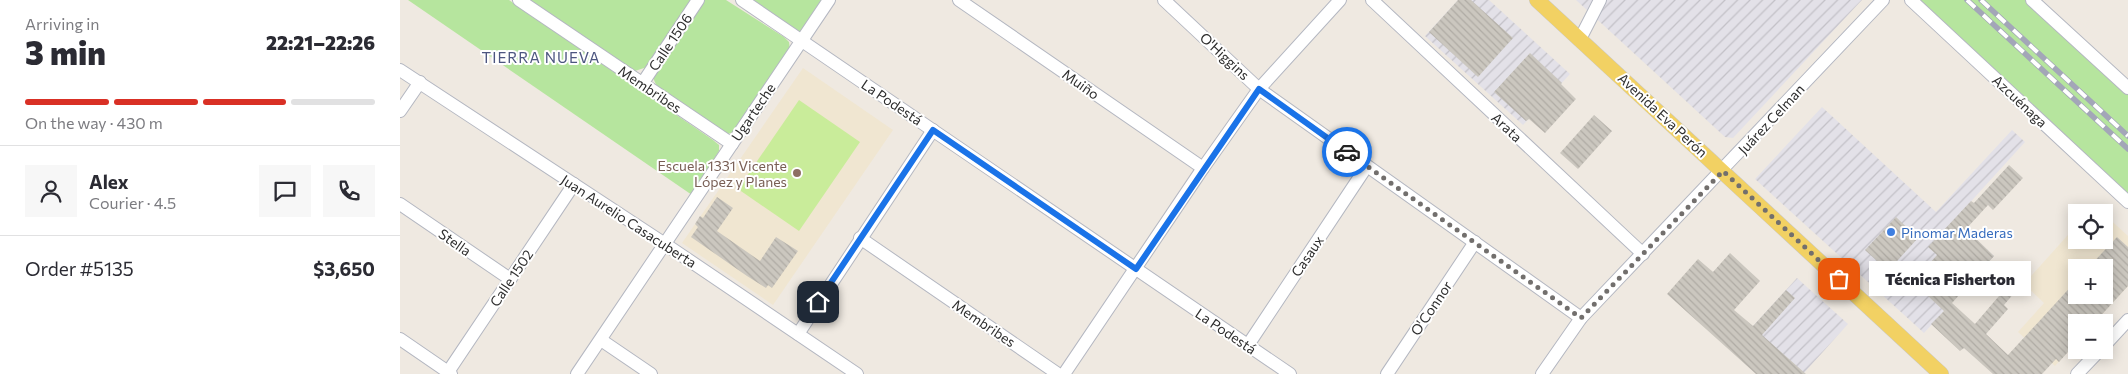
<!DOCTYPE html>
<html lang="en">
<head>
<meta charset="utf-8">
<style>
	body { margin:0; font-family:Commissioner,sans-serif; background:#f7f7f7; color:#2b2b33; height:100vh; display:flex; flex-direction:column; font-size:19px; white-space:nowrap }
	* { box-sizing:border-box; margin:0 }
	p { font-size:16px; color:#7c7c81 }
	.icon { flex:none; width:28px; height:28px; fill:none; stroke:currentColor; stroke-width:2; stroke-linecap:round; stroke-linejoin:round }
	.map { position:relative; flex:1; overflow:hidden }
	.side { display:flex; flex-direction:column; background:#fff; width:400px }
	.side>* { flex:none }
	.fabs { position:absolute; left:1668px; top:204px; display:grid; gap:10px }
	.fabs a { display:grid; place-items:center; width:45px; height:45px; border-radius:0px; background:#fff; box-shadow:0 2px 12px #0003; font-size:25px }
	.pin { position:absolute; display:grid; place-items:center; width:42px; height:42px; color:#fff; margin:-21px; border-radius:10px; box-shadow:0 2px 8px #0006 }
	.courier { position:absolute; display:grid; place-items:center; width:50px; height:50px; margin:-25px; border:4px solid #1a73e8; border-radius:50%; background:#fff; color:#222; box-shadow:0 1px 6px #0007 }
	.bubble { position:absolute; height:35px; border-radius:0px; background:#fff; box-shadow:0 2px 12px #0003; font-size:16px; font-weight:800; line-height:35px; text-align:center }
	.summary em { font-style:normal; font-weight:800 }
	.summary div { display:flex; flex-direction:column-reverse }
	.summary { display:flex; align-items:center; justify-content:space-between; height:85px; padding:0 25px }
	h1 { font-size:32px; font-weight:800; line-height:38px }
	.bar { display:grid; grid-template-columns:repeat(4,1fr); gap:8px 5px; align-content:center; height:60px; padding:0 25px }
	.bar i { height:6px; border-radius:4px; background:#e1e1e2 }
	.bar .on { background:#d93025 }
	.bar p { grid-column:span 4 }
	.line { display:flex; align-items:center; gap:12px; padding:0 25px; border-top:1px solid #e1e1e2 }
	.line div { flex:1 }
	.round { display:grid; place-items:center; flex:none; width:52px; height:52px; border-radius:0px; background:#f7f7f7 }
	main { display:flex; flex:1; min-height:0 }
	.map>svg:first-child { display:block }
</style>
</head>
<body>
<main>
<section class="side">
<div class="summary"><div><h1>3 min</h1><p>Arriving in</p></div><em>22:21–22:26</em></div>
<div class="bar"><i class="on"></i><i class="on"></i><i class="on"></i><i></i><p>On the way · 430 m</p></div>
<div class="line" style="height:90px"><a class="round"><svg class="icon" aria-label="person" viewBox="0 0 24 24"><circle cx="12" cy="8" r="4"/><path d="M4 21q1-7 8-7t8 7"/></svg></a><div><b>Alex</b><p>Courier · 4.5</p></div><a class="round"><svg class="icon" aria-label="chat" viewBox="0 0 24 24"><path d="M4 5h16v11H9l-5 4z"/></svg></a><a class="round"><svg class="icon" aria-label="phone" viewBox="0 0 24 24"><path d="M5 4h4l2 5-3 2q2 4 5 5l2-3 5 2v4C11 20 4 13 5 4z"/></svg></a></div>
<div class="line" style="height:65px"><div>Order #5135</div><b>$3,650</b></div>
</section>
<div class="map">
<svg width="1728" height="374" viewBox="0 0 1728 374">
	<defs>
		<pattern id="industrial-furrows" width="10" height="10" patternUnits="userSpaceOnUse" patternTransform="scale(1.25)"><rect width="10" height="10" fill="#e3e1e8"/><path d="M-1 1l2-2M0 10L10 0M9 11l2-2" fill="none" stroke="#c3c1c7"/></pattern>
		<pattern id="building-back-hatch" width="6" height="6" patternUnits="userSpaceOnUse" patternTransform="scale(1.25)"><rect width="6" height="6" fill="#cbc7bf"/><path d="M-1 5l2 2M0 0l6 6M5-1l2 2" fill="none" stroke="#afaba4"/></pattern>
	</defs>
	<rect width="100%" height="100%" fill="#efe9e1"/>
	<g fill="url(#industrial-furrows)">
		<polygon points="1058,0 1089,0 1170,74 1123,125 1025,36"/>
		<polygon points="1176,0 1462,0 1333,138 1325,137"/>
		<polygon points="1422,107 1536,212 1612,130 1625,142 1555,219 1594,256 1524,333 1355,179"/>
		<polygon points="1397,278 1448,324 1403,374 1330,351"/>
	</g>
	<g fill="#f0e6d1" fill-rule="evenodd">
		<polygon points="403,68 493,130 373,305 282,243"/>
		<path d="M1704,214l24,22v50l-33,36h-19v21l-21,23 -37,-34 26,-29 -20,-19 52,-58v14h28zM1676,268h28v27h-28z"/>
	</g>
	<g fill="#b6e59e">
		<polygon points="8,0 109,0 313,140 319,145 319,151 292,195"/>
		<polygon points="126,0 291,0 247,67 232,72"/>
		<polygon points="304,0 326,0 384,37 389,42 390,50 334,132 328,134 258,89 254,80 254,73"/>
		<polygon points="347,0 422,0 402,30 398,33"/>
		<polygon points="1511,0 1632,0 1728,88 1728,202"/>
	</g>
	<polygon fill="#c9ec9a" points="399,100 460,142 399,231 338,189"/>
	<g fill="url(#building-back-hatch)">
		<polygon points="1058,0 1071,0 1113,38 1078,77 1029,32"/>
		<polygon points="1130,53 1162,83 1161,84 1176,99 1145,133 1129,119 1126,121 1094,92"/>
		<polygon points="1194,115 1212,131 1178,169 1160,153"/>
		<polygon points="1609,165 1623,178 1593,210 1588,205 1566,229 1594,256 1552,303 1575,324 1599,296 1593,291 1601,281 1615,292 1604,305 1608,309 1586,334 1608,355 1676,281 1676,295 1704,295 1704,268 1688,268 1717,237 1728,247 1728,286 1695,322 1676,322 1676,343 1659,362 1656,359 1642,374 1593,374 1564,348 1560,351 1531,324 1544,311 1513,282 1537,255 1528,247 1571,201 1574,203"/>
		<polygon points="317,197 333,208 317,231 360,261 376,237 398,251 372,288 368,285 366,288 347,276 291,237 298,227 295,224 300,216 303,218"/>
		<polygon points="1496,217 1518,238 1488,271 1465,250"/>
		<polygon points="1330,253 1360,281 1334,310 1353,326 1386,290 1395,298 1362,335 1406,374 1356,374 1267,294 1298,259 1313,272"/>
	</g>
	<g fill="none" stroke-linecap="round" stroke-linejoin="round">
		<g stroke="#b4b7c1" stroke-width="14">
			<g id="minor">
				<polyline points="119,0 332,144"/>
				<polyline points="342,0 890,374"/>
				<polyline points="559,0 803,168"/>
				<polyline points="764,0 859,89 1181,318"/>
				<polyline points="972,0 1243,254"/>
				<polyline points="1511,0 1728,202"/>
				<polyline points="1632,0 1728,88"/>
				<polyline points="1180,39 1200,0"/>
				<polyline points="0,70 265,244 457,374"/>
				<polyline points="242,84 298,0"/>
				<polyline points="0,111 20,82"/>
				<polyline points="0,204 110,279"/>
				<polyline points="460,238 658,374"/>
				<polyline points="398,334 533,130"/>
				<polyline points="0,339 51,374"/>
				<polyline points="201,340 251,374"/>
				<polyline points="848,345 967,166"/>
				<polyline points="1704,346 1728,320"/>
				<polyline points="48,372 174,184"/>
				<polyline points="177,374 429,0"/>
				<polyline points="664,374 803,168 859,89 940,0"/>
				<polyline points="987,374 1075,242"/>
				<polyline points="1142,374 1181,318 1483,0"/>
				<polyline points="1677,374 1700,350"/>
			</g>
		</g>
		<g stroke="#c9c9c9" stroke-width="16">
			<polyline id="major" points="1137,0 1541,374"/>
		</g>
		<use href="#minor" stroke="#fff" stroke-width="12"/>
		<use href="#major" stroke="#f2d163" stroke-width="15"/>
		<g stroke="#a3a6b8" stroke-width="5.5">
			<g id="rail">
				<polyline points="1567,0 1728,149"/>
				<polyline points="1581,0 1728,136"/>
			</g>
		</g>
		<use href="#rail" stroke="#fff" stroke-width="4" stroke-dasharray="11" stroke-linecap="butt"/>
	</g>
	<g fill="none" stroke-linecap="round" stroke-linejoin="round">
		<polyline stroke="#726f6d" stroke-width="5" stroke-dasharray="0 9" points="947,152 1181,318 1323,171 1439,279"/>
		<polyline stroke="#1a73e8" stroke-width="6" points="418,302 533,130 736,269 859,89 947,152"/>
	</g>
	<circle fill="#8d6e63" stroke="#fff" stroke-width="2" cx="397" cy="173" r="5"/>
	<circle fill="#3f7fe0" stroke="#fff" stroke-width="2" cx="1491" cy="232" r="5"/>
	<g text-anchor="middle" dominant-baseline="central" stroke-width="4" stroke-linejoin="round" paint-order="stroke">
		<g font-size="14" fill="#2e2e2e" stroke="#fff">
			<text transform="translate(270 42) rotate(-56)">Calle 1506</text>
			<text transform="translate(825 56) rotate(43)">O'Higgins</text>
			<text transform="translate(681 84) rotate(35)">Muiño</text>
			<text transform="translate(250 89) rotate(34)">Membribes</text>
			<text transform="translate(1620 101) rotate(43)">Azcuénaga</text>
			<text transform="translate(492 102) rotate(34)">La Podestá</text>
			<text transform="translate(353 112) rotate(-56)">Ugarteche</text>
			<text transform="translate(1263 115) rotate(43)">Avenida Eva Perón</text>
			<text transform="translate(1371 119) rotate(-47)">Juárez Celman</text>
			<text transform="translate(1107 127) rotate(43)">Arata</text>
			<text transform="translate(229 221) rotate(33)">Juan Aurelio Casacuberta</text>
			<text transform="translate(55 242) rotate(35)">Stella</text>
			<text transform="translate(907 256) rotate(-56)">Casaux</text>
			<text transform="translate(111 278) rotate(-56)">Calle 1502</text>
			<text transform="translate(1031 308) rotate(-56)">O'Connor</text>
			<text transform="translate(584 323) rotate(34)">Membribes</text>
			<text transform="translate(826 331) rotate(34)">La Podestá</text>
		</g>
		<g font-size="14" fill="#785e54" stroke="#fff" text-anchor="end">
			<text x="387" y="165">Escuela 1331 Vicente<tspan x="387" dy="16">López y Planes</tspan></text>
		</g>
		<g font-size="14" fill="#366cbe" stroke="#fff" text-anchor="start">
			<text x="1501" y="232">Pinomar Maderas</text>
		</g>
		<g font-size="15" letter-spacing="1" fill="#4d5680" stroke="#fff">
			<text x="141" y="57">TIERRA NUEVA</text>
		</g>
	</g>
</svg>
<div class="fabs">
<a><svg class="icon" aria-label="locate" viewBox="0 0 24 24"><circle cx="12" cy="12" r="6"/><path d="M12 2v4M12 18v4M2 12h4M18 12h4"/></svg></a>
<a>+</a>
<a>−</a>
</div>
<div class="pin" style="left:1439px;top:279px;background:#ea580c"><svg class="icon" aria-label="bag" viewBox="0 0 24 24"><path d="M5 8h14l-1 12H6zM9 8a3 3 0 0 1 6 0"/></svg></div>
<div class="pin" style="left:418px;top:302px;background:#1f2937"><svg class="icon" aria-label="home" viewBox="0 0 24 24"><path d="M3 11l9-7 9 7M6 9v11h12V9"/></svg></div>
<div class="courier" style="left:947px;top:152px"><svg class="icon" aria-label="car" viewBox="0 0 24 24"><path d="M5 17H2v-5l4-1 3-4h7l3 4 3 1v5h-3M9 17h6M6 11h13"/><circle cx="7" cy="17" r="2"/><circle cx="17" cy="17" r="2"/></svg></div>
<div class="bubble" style="left:1469px;top:261px;width:162px">Técnica Fisherton</div>
</div>
</main>
</body>
</html>
